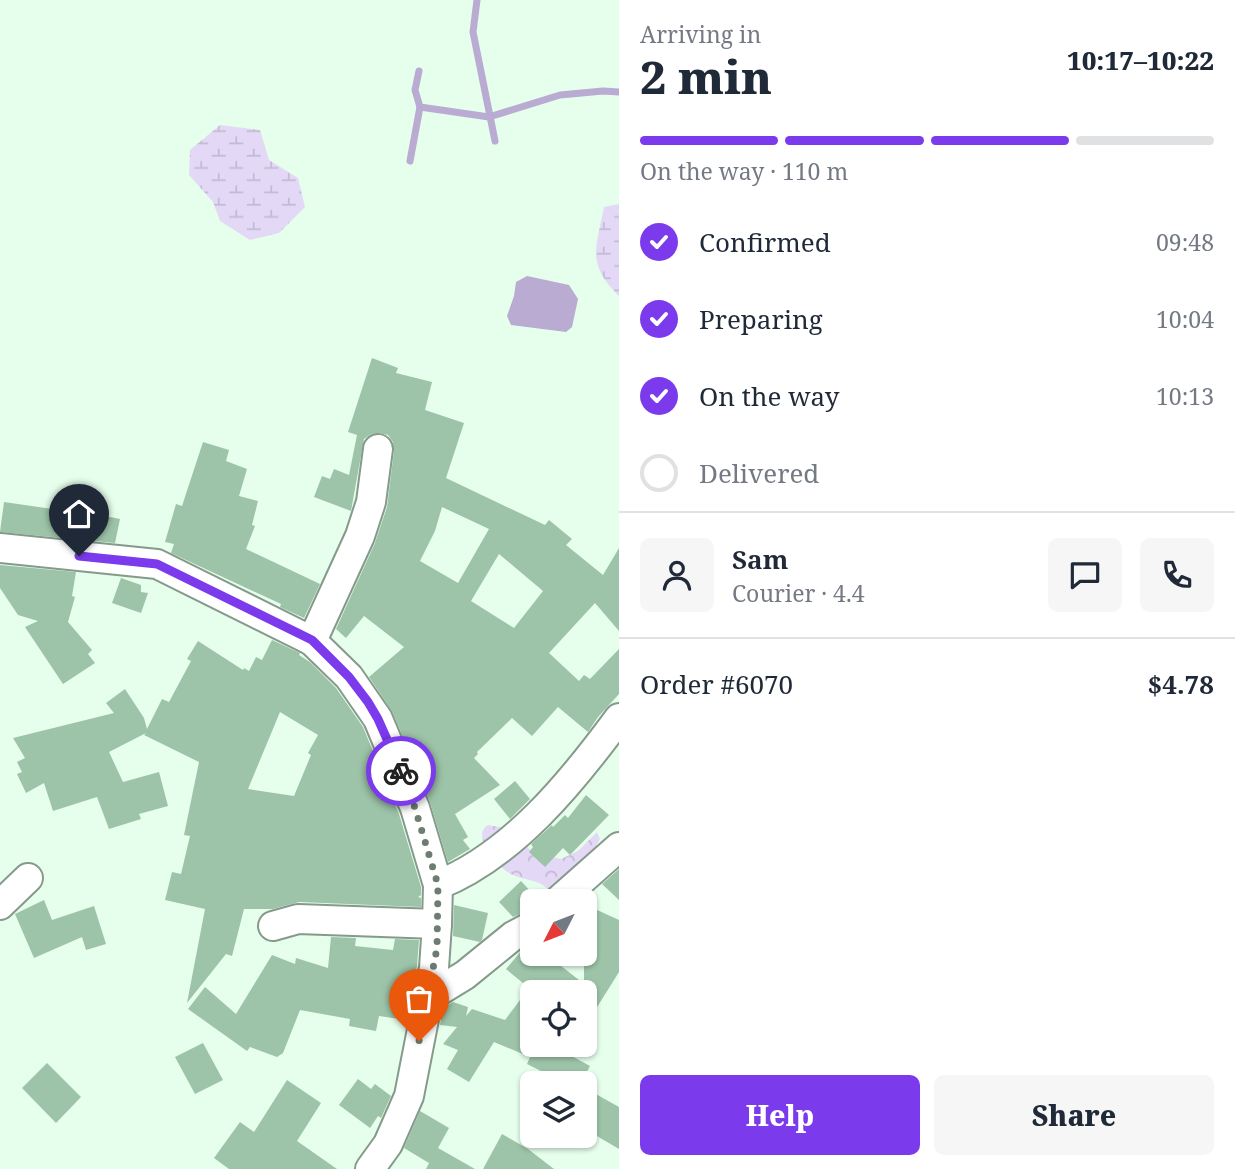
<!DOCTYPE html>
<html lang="en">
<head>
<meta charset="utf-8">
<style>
	body { margin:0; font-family:"Noto Serif",serif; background:#f6f6f7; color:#1f2937; height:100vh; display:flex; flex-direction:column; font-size:26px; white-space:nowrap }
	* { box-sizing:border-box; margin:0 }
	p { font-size:23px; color:#747a83 }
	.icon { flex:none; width:38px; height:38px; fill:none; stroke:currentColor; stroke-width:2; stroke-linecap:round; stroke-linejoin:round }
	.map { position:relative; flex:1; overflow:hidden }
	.drawer { display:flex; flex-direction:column; background:#fff; width:616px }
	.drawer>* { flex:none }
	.needle { width:46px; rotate:228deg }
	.tools { position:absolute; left:520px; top:889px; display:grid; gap:14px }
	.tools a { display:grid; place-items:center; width:77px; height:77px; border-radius:10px; background:#fff; box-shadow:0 2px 5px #0004; font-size:35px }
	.pin { position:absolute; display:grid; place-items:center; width:60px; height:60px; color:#fff; margin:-72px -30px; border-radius:50% 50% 50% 0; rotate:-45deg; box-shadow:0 0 7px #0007 }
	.pin .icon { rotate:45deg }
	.courier { position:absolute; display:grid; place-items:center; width:70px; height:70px; margin:-35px; border:5px solid #7c3aed; border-radius:50%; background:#fff; color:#222; box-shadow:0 2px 9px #0007 }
	.head em { font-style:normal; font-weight:800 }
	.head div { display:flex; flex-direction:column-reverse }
	.head { display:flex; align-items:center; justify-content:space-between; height:119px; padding:0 21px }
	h1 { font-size:46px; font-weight:800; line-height:52px }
	.bar { display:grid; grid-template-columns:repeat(4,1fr); gap:10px 7px; align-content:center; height:84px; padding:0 21px }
	.bar i { height:9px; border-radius:5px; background:#e0e1e3 }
	.bar .current { background:#7c3aed }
	.bar p { grid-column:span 4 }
	.line { display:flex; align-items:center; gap:18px; padding:0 21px; border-top:2px solid #e0e1e3 }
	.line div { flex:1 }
	.round { display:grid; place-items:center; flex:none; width:74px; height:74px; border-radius:10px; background:#f6f6f7 }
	ol { padding:0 21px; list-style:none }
	li { display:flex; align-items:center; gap:21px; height:77px }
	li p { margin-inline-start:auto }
	li .icon { padding:7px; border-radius:50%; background:#7c3aed; color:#fff; stroke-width:4 }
	li:last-child { color:#747a83 }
	li i { width:38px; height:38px; border:4px solid #e0e1e3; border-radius:50% }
	.primary-button { display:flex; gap:14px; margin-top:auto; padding:14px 21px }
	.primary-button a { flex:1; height:80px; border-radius:10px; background:#7c3aed; color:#fff; font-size:28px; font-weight:800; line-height:80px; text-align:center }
	.primary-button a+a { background:#f6f6f7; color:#1f2937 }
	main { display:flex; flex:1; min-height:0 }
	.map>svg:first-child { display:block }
</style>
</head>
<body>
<main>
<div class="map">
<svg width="619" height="1169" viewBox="0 0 619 1169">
	<defs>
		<pattern id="forest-crowns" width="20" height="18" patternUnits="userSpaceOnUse" patternTransform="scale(1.75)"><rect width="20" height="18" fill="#e3d8f6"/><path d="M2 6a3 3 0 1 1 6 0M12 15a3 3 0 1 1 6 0" fill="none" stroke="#c3bad3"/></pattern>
		<pattern id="wetland-marsh" width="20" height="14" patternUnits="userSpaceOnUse" patternTransform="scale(1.75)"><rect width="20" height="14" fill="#e3d8f6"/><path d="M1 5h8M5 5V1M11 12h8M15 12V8" fill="none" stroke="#c3bad3"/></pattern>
	</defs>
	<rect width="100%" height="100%" fill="#e6feec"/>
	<path fill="url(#forest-crowns)" d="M488,825l17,3 29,25 27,6 17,-8 19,-19 3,7 -36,62c-8,-6 -15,-12 -23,-17 -10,-5 -22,-5 -32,-11 -11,-7 -39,-37 -21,-48z"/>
	<g fill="url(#wetland-marsh)">
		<polygon points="220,125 260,130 269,160 298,178 305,207 279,233 250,240 220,221 213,202 189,175 190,150"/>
		<path d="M619,204v92c-33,-33 -23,-47 -15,-89z"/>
	</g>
	<polygon fill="#b9abd2" points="527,276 569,285 578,299 572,327 566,332 511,325 507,316 514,296 516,282"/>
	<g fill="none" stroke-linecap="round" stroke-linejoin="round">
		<g stroke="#b9abd2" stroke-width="7">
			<polyline points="477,0 473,32 495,141"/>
			<polyline points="419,71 415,90 420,107 489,117 560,95 603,91 619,92"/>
			<polyline points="410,161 420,107"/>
		</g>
	</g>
	<g fill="#9dc4a8" fill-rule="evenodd">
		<path d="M372,358l26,10 -2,5 36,9 -7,28 39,13 -18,55 99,47 4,-5 23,19 -6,6 37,30 16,-27v83l-24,-28 -46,50 30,28 5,-6 6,4 29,-30v45l-21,23 -10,15 -30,-25 -26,29 -20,-18 -35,34 1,2 -4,4 26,27 -45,29 13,23 -5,3 7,9 -22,13 -18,-60 -37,-89 -24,-36 35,-30 -40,-31 -18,22 -10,-9 39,-86 12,-36 7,-56 -1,-9 -5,-7 -9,-2 -8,1 -7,5 -13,72 -37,-14 8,-21 8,3 4,-10 15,6 8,-40 -9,-3zM442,507l47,22 -31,54 -38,-22 15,-30zM499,554l44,37 -29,37 -43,-27z"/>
		<polygon points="203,442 229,450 226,461 247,469 239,496 258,501 252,525 255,526 246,549 320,584 304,618 280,607 281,604 171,553 174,544 165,542 176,504 182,506"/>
		<polygon points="4,502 80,513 81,511 120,519 115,543 0,532"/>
		<polygon points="0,565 76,572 72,596 75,597 68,622 92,650 88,654 95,663 63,684 25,627 38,621 18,615 0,588"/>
		<polygon points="121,578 141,585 141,592 148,593 141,613 112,603"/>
		<path d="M272,640l28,13 -1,2 11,7 26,26 27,39 36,87 22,73v8l-3,2 3,1v9l-122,-5 -26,7h-29l-12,47 -6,-2 -39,49 18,-94 -40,-9 7,-28 9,2 9,-38 -6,-1 15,-73 -55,-27 2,-2 -37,19 14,30 36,-10 9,34 -29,8 2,5 -32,10 -12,-32 -44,14 -9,-28 -18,10 -9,-19 5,-2 -5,-10 8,-4 -12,-20 101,-25 -8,-10 19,-14 19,29 3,11 15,-30 7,3 22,-41 -4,-2 11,-18 45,29 1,-2 5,3 7,-14 6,3zM280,712l38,23 -10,18 3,2 -17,41 -46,-7z"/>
		<polygon points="515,781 530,799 510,819 494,799"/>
		<polygon points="586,795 609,815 570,855 563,848 545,867 529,852 533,847 531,844 552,825 553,827 565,815 568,818"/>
		<polygon points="619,869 619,900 602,884"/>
		<polygon points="521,881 532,893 532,909 513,917 499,902"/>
		<polygon points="44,900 52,920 94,906 106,944 86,950 82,937 34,958 15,914"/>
		<polygon points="584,904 619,920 619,972 584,1028 584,992 532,991 532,1053 536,1045 574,1045 568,1054 590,1066 581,1083 565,1083 527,1064 530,1057 494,1042 469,1082 447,1069 458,1050 443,1044 457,1027 440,1025 443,1008 453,1002 468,1007 466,1016 472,1009 505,1020 529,988 506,969 522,950 532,945 532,954 546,954 584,984"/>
		<polygon points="454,905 488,913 482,940 480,942 453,936"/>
		<polygon points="331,937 356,938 355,946 393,950 395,939 419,940 417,966 407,1020 379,1016 376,1031 349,1026 350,1019 300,1010 283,1053 277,1057 250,1047 247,1051 188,1009 205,987 236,1014 272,955 295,964 296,958 328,968"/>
		<polygon points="203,1043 223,1080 195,1094 175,1057"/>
		<polygon points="47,1063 81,1097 56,1123 22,1088"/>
		<polygon points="358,1079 371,1089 375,1084 391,1096 381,1118 378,1116 370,1128 339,1105"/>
		<polygon points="287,1080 321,1103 297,1141 337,1169 229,1169 214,1158 240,1122 254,1132"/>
		<polygon points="585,1088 619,1107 619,1149 585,1129"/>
		<polygon points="420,1111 449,1128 438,1148 475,1169 426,1169 429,1163 404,1148"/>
		<polygon points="502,1134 528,1149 554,1169 483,1169"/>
	</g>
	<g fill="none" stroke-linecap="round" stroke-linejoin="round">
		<g stroke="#859a8a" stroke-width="32">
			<g id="street">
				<polyline points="0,548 157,564 312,641 349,677 378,719 415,808 438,885 437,924 434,968 409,1096 388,1144 370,1169"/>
				<polyline points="312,641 360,536 371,502 378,449"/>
				<path d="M438,885c75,-30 134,-103 181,-167"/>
				<polyline points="558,901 619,847"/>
				<polyline points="0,905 28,878"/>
				<polyline points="273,926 298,919 437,924"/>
				<polyline points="429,997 465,975 513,936 532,926"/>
			</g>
		</g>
		<use href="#street" stroke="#fff" stroke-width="28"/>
	</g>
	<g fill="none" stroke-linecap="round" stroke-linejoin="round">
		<polyline stroke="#6e7d72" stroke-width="7" stroke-dasharray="0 12.6" points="401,771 415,808 438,885 437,948 419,1041"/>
		<polyline stroke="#7c3aed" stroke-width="9" points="79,556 157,564 312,640 349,677 368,702 378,719 401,771"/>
	</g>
</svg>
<div class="tools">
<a><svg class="needle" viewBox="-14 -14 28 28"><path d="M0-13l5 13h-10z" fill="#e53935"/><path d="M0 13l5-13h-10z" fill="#747a83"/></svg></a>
<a><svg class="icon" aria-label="locate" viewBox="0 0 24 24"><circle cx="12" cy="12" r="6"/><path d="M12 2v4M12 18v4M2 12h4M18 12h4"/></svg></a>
<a><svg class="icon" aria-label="layers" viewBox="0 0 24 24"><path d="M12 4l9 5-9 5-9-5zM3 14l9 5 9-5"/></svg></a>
</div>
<div class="pin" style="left:419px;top:1041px;background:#ea580c"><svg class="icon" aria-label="bag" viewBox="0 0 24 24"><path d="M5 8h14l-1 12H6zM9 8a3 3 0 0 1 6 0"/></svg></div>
<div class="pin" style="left:79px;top:556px;background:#1f2937"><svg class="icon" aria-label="home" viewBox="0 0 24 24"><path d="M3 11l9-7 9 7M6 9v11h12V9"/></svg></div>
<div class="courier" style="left:401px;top:771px"><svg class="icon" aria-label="bike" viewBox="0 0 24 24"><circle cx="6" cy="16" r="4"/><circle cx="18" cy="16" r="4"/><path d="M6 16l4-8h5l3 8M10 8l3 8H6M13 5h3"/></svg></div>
</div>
<section class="drawer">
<div class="head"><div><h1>2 min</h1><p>Arriving in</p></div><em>10:17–10:22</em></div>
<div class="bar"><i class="current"></i><i class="current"></i><i class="current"></i><i></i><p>On the way · 110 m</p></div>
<ol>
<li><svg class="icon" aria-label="check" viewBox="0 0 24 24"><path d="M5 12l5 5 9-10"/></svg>Confirmed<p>09:48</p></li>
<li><svg class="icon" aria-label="check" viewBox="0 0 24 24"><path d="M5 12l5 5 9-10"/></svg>Preparing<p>10:04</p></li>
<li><svg class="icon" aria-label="check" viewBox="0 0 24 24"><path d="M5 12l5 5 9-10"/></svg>On the way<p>10:13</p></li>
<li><i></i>Delivered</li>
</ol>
<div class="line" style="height:126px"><a class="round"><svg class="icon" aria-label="person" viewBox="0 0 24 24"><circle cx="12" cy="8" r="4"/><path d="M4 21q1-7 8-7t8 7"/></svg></a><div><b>Sam</b><p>Courier · 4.4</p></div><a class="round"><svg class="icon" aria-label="chat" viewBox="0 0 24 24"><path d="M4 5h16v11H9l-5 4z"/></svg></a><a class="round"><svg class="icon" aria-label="phone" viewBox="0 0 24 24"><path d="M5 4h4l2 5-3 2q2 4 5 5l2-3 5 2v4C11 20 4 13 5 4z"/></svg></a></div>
<div class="line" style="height:91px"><div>Order #6070</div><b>$4.78</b></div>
<div class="primary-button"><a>Help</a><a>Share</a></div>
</section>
</main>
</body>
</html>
